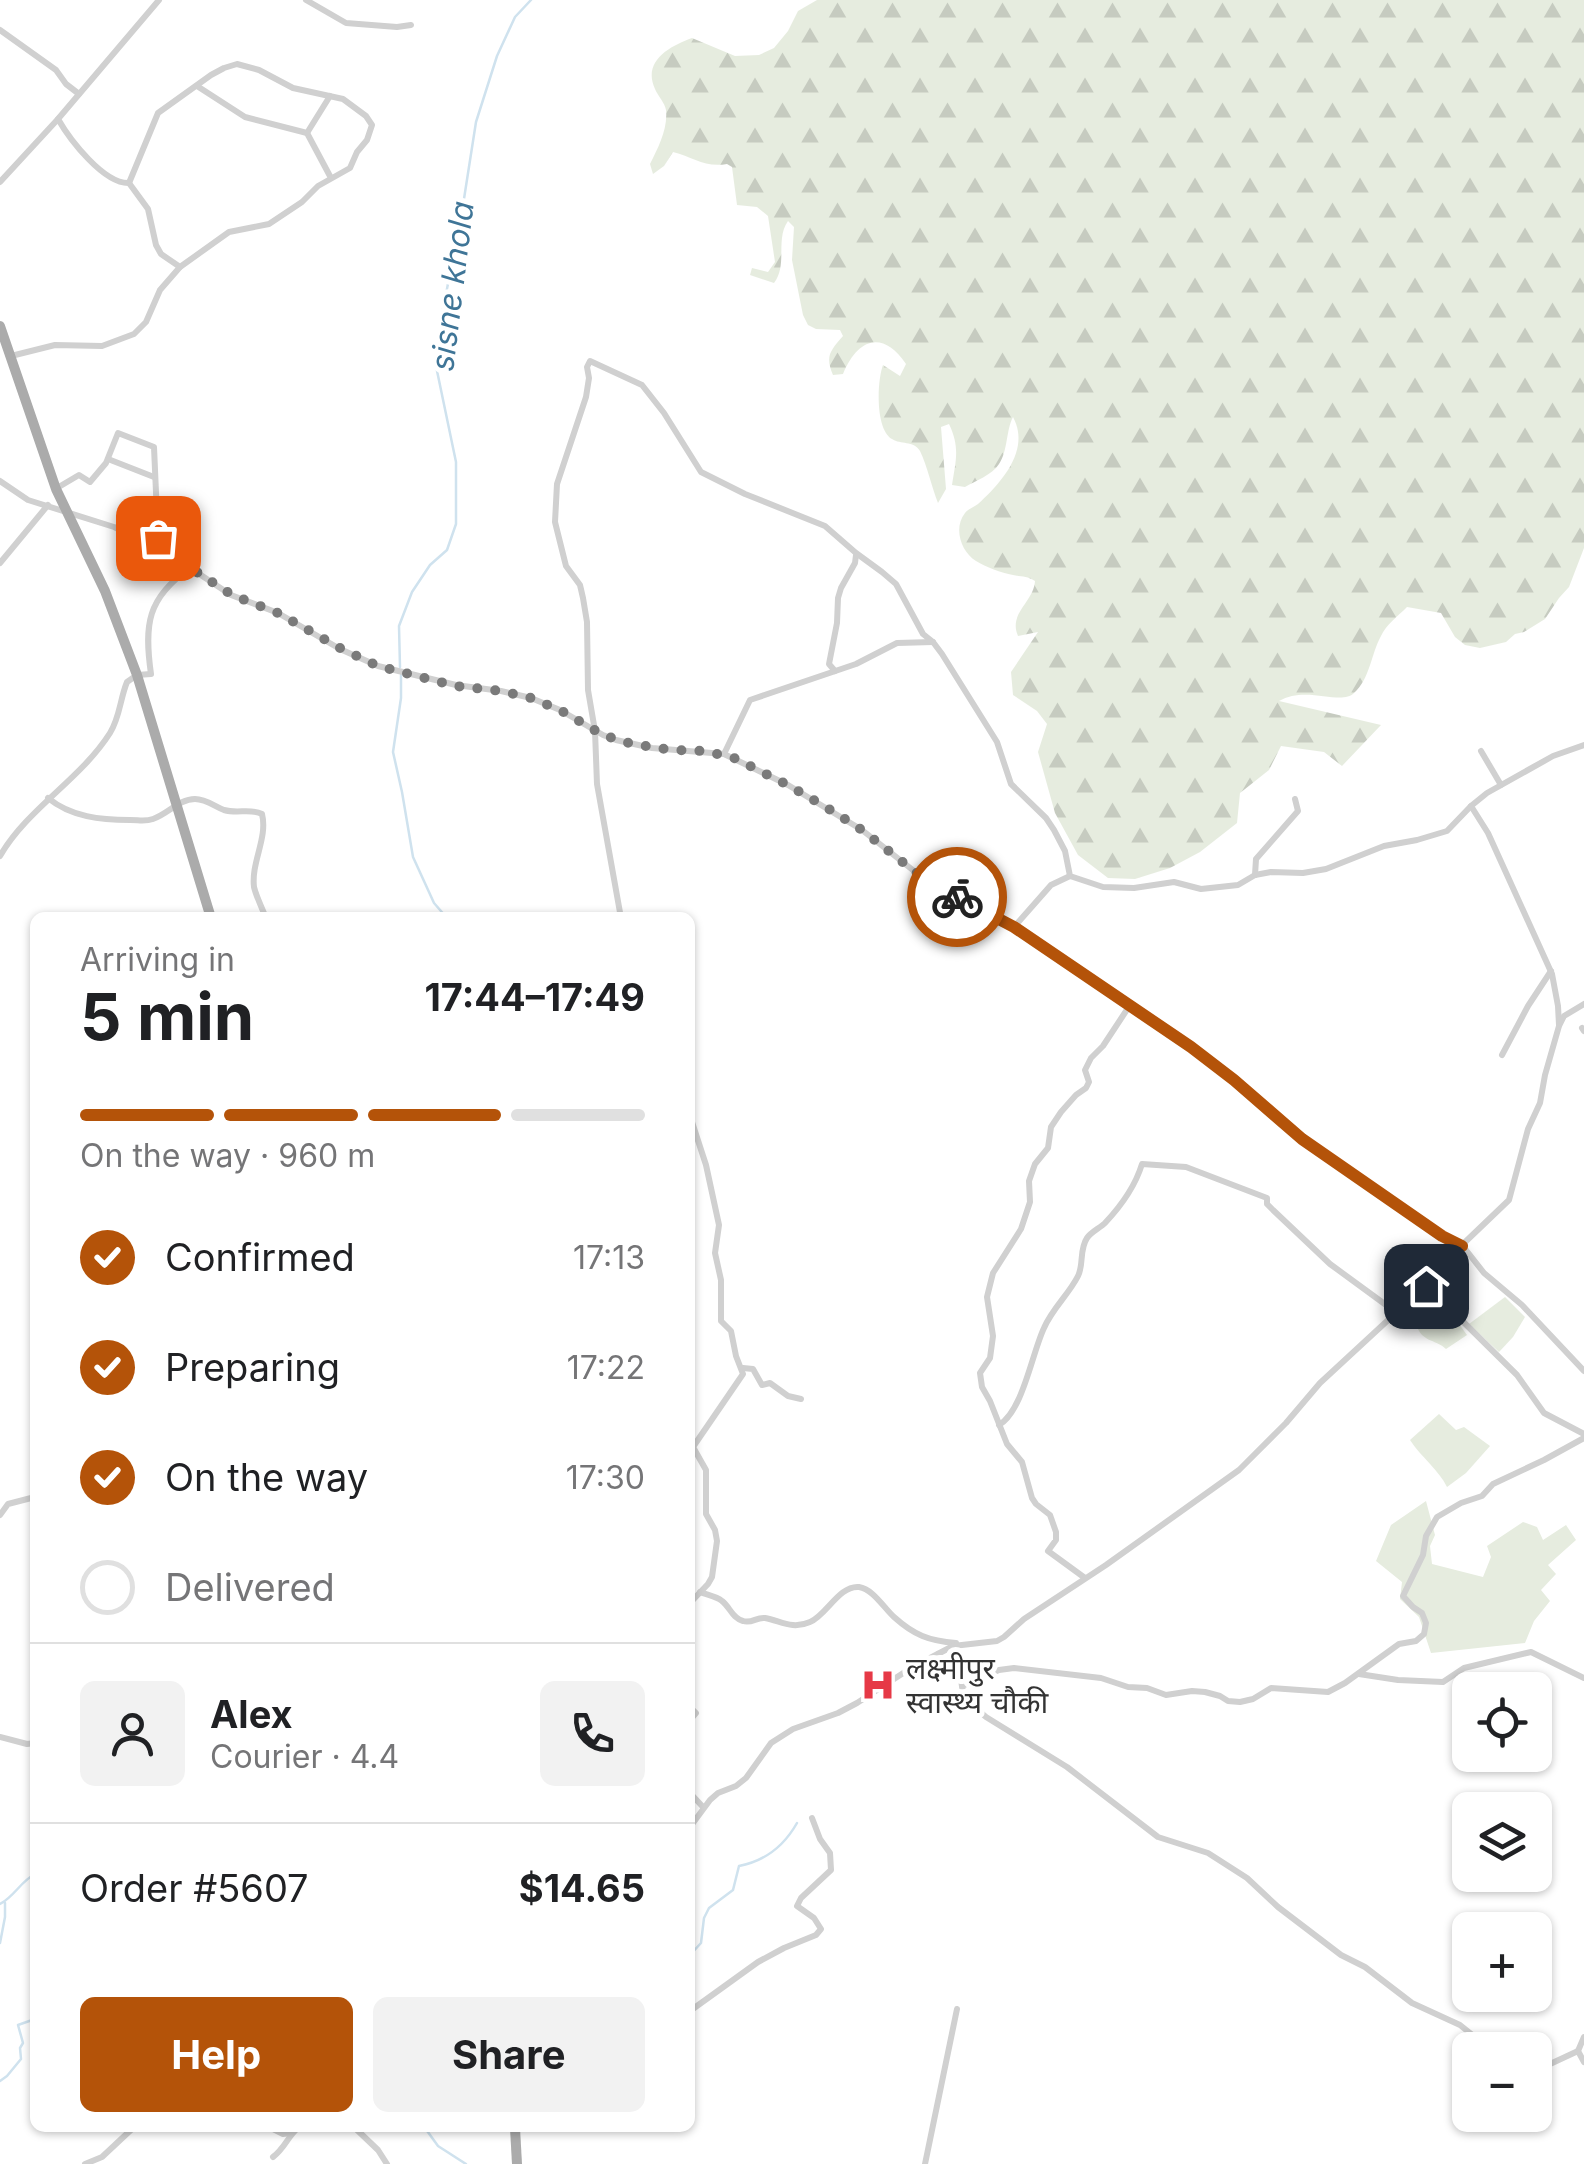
<!DOCTYPE html>
<html lang="en">
<head>
<meta charset="utf-8">
<style>
	body { margin:0; font-family:Inter,"Noto Sans Devanagari",sans-serif; background:#f2f2f2; color:#202124; height:100vh; display:flex; flex-direction:column; font-size:38px; white-space:nowrap }
	* { box-sizing:border-box; margin:0 }
	p { font-size:32px; color:#757577 }
	.icon { flex:none; width:55px; height:55px; fill:none; stroke:currentColor; stroke-width:2; stroke-linecap:round; stroke-linejoin:round }
	.map { position:relative; flex:1; overflow:hidden }
	.drawer { position:absolute; left:30px; top:912px; width:665px; height:1220px; display:flex; flex-direction:column; background:#fff; border-radius:15px; box-shadow:0 2px 8px #0004 }
	.drawer>* { flex:none }
	.controls { position:absolute; left:1452px; top:1672px; display:grid; gap:20px }
	.controls a { display:grid; place-items:center; width:100px; height:100px; border-radius:15px; background:#fff; box-shadow:0 2px 8px #0004; font-size:50px }
	.pin { position:absolute; display:grid; place-items:center; width:85px; height:85px; color:#fff; margin:-42px; border-radius:20px; box-shadow:0 5px 15px #0006 }
	.courier { position:absolute; display:grid; place-items:center; width:100px; height:100px; margin:-50px; border:8px solid #b45309; border-radius:50%; background:#fff; color:#222; box-shadow:0 2px 12px #0007 }
	.headline em { font-style:normal; font-weight:700 }
	.headline div { display:flex; flex-direction:column-reverse }
	.headline { display:flex; align-items:center; justify-content:space-between; height:170px; padding:0 50px }
	h1 { font-size:65px; font-weight:700; line-height:75px }
	.bar { display:grid; grid-template-columns:repeat(4,1fr); gap:15px 10px; align-content:center; height:120px; padding:0 50px }
	.bar i { height:12px; border-radius:8px; background:#e0e0e0 }
	.bar .active { background:#b45309 }
	.bar p { grid-column:span 4 }
	.line { display:flex; align-items:center; gap:25px; padding:0 50px; border-top:2px solid #e0e0e0 }
	.line div { flex:1 }
	.round { display:grid; place-items:center; flex:none; width:105px; height:105px; border-radius:15px; background:#f2f2f2 }
	ol { padding:0 50px; list-style:none }
	li { display:flex; align-items:center; gap:30px; height:110px }
	li p { margin-inline-start:auto }
	li .icon { padding:10px; border-radius:50%; background:#b45309; color:#fff; stroke-width:4 }
	li:last-child { color:#757577 }
	li i { width:55px; height:55px; border:5px solid #e0e0e0; border-radius:50% }
	.cta { display:flex; gap:20px; margin-top:auto; padding:20px 50px }
	.cta a { flex:1; height:115px; border-radius:15px; background:#b45309; color:#fff; font-size:40px; font-weight:700; line-height:115px; text-align:center }
	.cta a+a { background:#f2f2f2; color:#202124 }
	.map>svg:first-child { display:block }
</style>
</head>
<body>
<div class="map">
<svg width="1584" height="2164" viewBox="0 0 1584 2164">
	<defs>
		<pattern id="forest-firs" width="22" height="20" patternUnits="userSpaceOnUse" patternTransform="scale(2.5)"><rect width="22" height="20" fill="#e6ecdf"/><path d="M5 1l3.5 6h-7zM16 11l3.5 6h-7z" fill="#c6cbc0"/></pattern>
	</defs>
	<rect width="100%" height="100%" fill="#fff"/>
	<g fill="#e6ecdf">
		<path d="M1426,1291l25,22 16,22 -21,14c-9,-9 -22,-7 -28,-20l-9,-2 3,-7 -5,-7z"/>
		<polygon points="1505,1297 1525,1317 1513,1337 1499,1352 1469,1324"/>
		<path d="M1439,1414l17,16 8,-3 26,19 -24,27 -19,14c-8,-17 -26,-30 -37,-47z"/>
		<polygon points="1426,1501 1435,1535 1430,1546 1432,1564 1483,1577 1491,1557 1487,1546 1523,1522 1537,1527 1543,1540 1566,1525 1576,1540 1548,1565 1556,1574 1541,1590 1550,1601 1534,1621 1525,1643 1431,1653 1419,1617 1400,1599 1402,1582 1376,1561 1391,1525"/>
	</g>
	<path fill="url(#forest-firs)" d="M817,0h767v548l-15,39 -10,11 -14,21 -21,13 -9,2 -9,8 -26,6 -15,-3 -10,-8 -14,-24 -34,-6c-9,9 -21,18 -26,29 -10,18 -11,43 -27,57 -13,13 -48,-8 -75,8l102,24 -39,41 -18,-14 -43,-6 -12,24 -29,23 -3,30 -37,29 -30,16 -35,11 -27,-1 -30,-23 -23,-42 -17,-61 9,-28 -10,-13 -24,-16 -2,-23 27,-40 -20,4c-10,-23 16,-34 17,-55 -8,-5 -13,-4 -22,-6 -12,-2 -27,-8 -37,-14 -15,-9 -23,-33 -11,-48 3,-4 9,-6 13,-9 23,-21 53,-54 35,-87 -7,13 -5,34 -14,47 -7,11 -24,17 -34,23l-13,-2c4,-25 8,-38 -3,-61l-8,3 5,62 -8,14c-6,-15 -11,-38 -18,-52 -7,-11 -19,-6 -28,-12 -17,-10 -15,-58 -9,-74l17,11 6,-12c-23,-34 -48,-26 -63,10l-10,1c-8,-19 -3,-24 10,-39l-3,-6 -24,-1 -8,-4 -5,-10 -11,-55 2,-33 -6,-6c-13,18 0,44 -14,62l-24,-8 2,-7 16,4 7,-10 -7,-46 -11,-9 -20,-2 -5,-38 -5,-3c-22,4 -34,-7 -54,-12l-9,14 -11,8 -3,-10c8,-16 18,-35 16,-54 -1,-7 -8,-14 -11,-21 -13,-28 15,-43 37,-51l43,18 24,-1 15,-7 14,-17 10,-20z"/>
	<g fill="none" stroke-linecap="round" stroke-linejoin="round">
		<g stroke="#cfe2ee" stroke-width="2.5">
			<polyline points="400,667 399,626 412,592 430,565 447,550 456,524 456,462 436,366 443,309 461,218 476,122 497,56 515,17 531,0"/>
			<polyline points="401,675 401,698 393,752 402,792 413,857 434,903 447,918"/>
			<path d="M0,1904c14,-7 21,-23 35,-30"/>
			<polyline points="0,1943 5,1917 5,1903"/>
			<path d="M690,1955l11,-12 3,-25 5,-10 24,-18 6,-24c26,-5 45,-20 58,-43"/>
			<polyline points="0,2081 7,2076 21,2059 20,2048 23,2043 18,2025 35,2019"/>
			<polyline points="425,2128 438,2146 466,2164"/>
		</g>
		<g stroke="#d0d0d0" stroke-width="6">
			<polyline points="306,0 346,23 397,27 411,25"/>
			<polyline points="0,30 56,70 66,84 79,94"/>
			<polyline points="197,86 245,117 307,133 330,96"/>
			<polyline points="307,133 331,178"/>
			<polyline points="0,182 58,119 159,0"/>
			<polyline points="129,183 148,209 156,245 161,254 180,267"/>
			<path d="M11,356l44,-11 47,1 32,-12 12,-12 14,-32 20,-23 49,-35 40,-8 33,-22 16,-16 32,-18 7,-16 10,-12 5,-15 -6,-9 -23,-17 -50,-11 -34,-18 -22,-6 -13,4 -13,7 -53,38 -29,70c-25,1 -59,-43 -71,-64"/>
			<polyline points="108,459 154,477"/>
			<polyline points="0,481 28,500 114,527 163,550 231,595 278,613 340,649 378,666 456,685 501,691 531,698 560,710 603,735 616,740 652,748 724,754 788,785 862,830 928,882 1014,927 1107,989 1213,1063 1290,1130 1348,1173 1415,1216 1442,1237 1462,1245 1484,1273 1522,1305 1584,1371"/>
			<polyline points="57,488 79,475 90,482 106,463 118,433 154,447 158,538 163,550"/>
			<polyline points="0,563 48,505"/>
			<polyline points="835,671 829,664 837,623 838,598 841,588 855,563 856,555"/>
			<polyline points="1481,751 1501,785"/>
			<polyline points="724,754 750,700 856,664 897,643 933,642"/>
			<path d="M48,798c23,19 53,22 82,22 9,0 15,2 23,-1 15,-5 26,-20 42,-20 11,0 19,7 29,11 14,4 26,-2 38,4 6,24 -11,48 -8,73 2,9 8,21 12,31"/>
			<polyline points="1471,806 1488,833 1552,974 1558,1006 1559,1025"/>
			<path d="M0,856c28,-48 80,-76 110,-123 10,-16 10,-34 17,-51l10,-7 14,-1c-7,-49 -4,-76 39,-106"/>
			<polyline points="1255,875 1256,859 1298,811 1295,799"/>
			<polyline points="621,918 597,784 595,731 588,690 587,622 583,598 580,585 566,566 555,522 557,484 586,397 589,378 587,367 590,361 642,385 664,413 701,472 745,494 825,526 856,553 882,572 896,584 923,634 933,642 942,654 997,742 1011,784 1046,818 1054,830 1065,851 1070,876 1103,887 1134,888 1174,882 1201,889 1238,885 1255,875 1271,872 1303,873 1326,869 1384,846 1417,840 1447,831 1471,806 1487,793 1553,756 1584,745"/>
			<polyline points="1014,927 1051,885 1070,876"/>
			<polyline points="1582,1028 1584,1031"/>
			<polyline points="1502,1055 1528,1006 1551,971"/>
			<polyline points="690,1116 706,1165 719,1225 715,1253 721,1280 721,1321 731,1331 736,1356 743,1374 693,1447 706,1470 706,1514 715,1530 717,1541 712,1577 708,1584 690,1603"/>
			<polyline points="1426,1285 1517,1375 1544,1413 1584,1434"/>
			<polyline points="743,1368 753,1369 762,1385 770,1383 788,1396 801,1399"/>
			<path d="M999,1425c24,-14 33,-72 45,-97 8,-19 25,-34 34,-52 6,-12 1,-26 9,-38 4,-6 13,-10 18,-15 16,-17 30,-36 37,-59l44,3 81,31v6l6,6 57,54 67,49"/>
			<polyline points="0,1515 8,1504 35,1497"/>
			<polyline points="1085,1578 1048,1551 1056,1540 1056,1532 1050,1515 1036,1504 1032,1498 1022,1462 1007,1444 990,1401 982,1387 980,1373 990,1358 993,1336 987,1297 993,1273 1021,1229 1030,1202 1029,1181 1035,1164 1048,1148 1051,1127 1061,1112 1076,1095 1086,1088 1089,1082 1085,1070 1091,1058 1103,1046 1130,1005"/>
			<path d="M700,1592c7,3 16,4 22,9 8,6 10,17 21,20 9,3 13,-4 22,-3 16,3 27,12 45,4 16,-6 29,-37 49,-35 14,2 25,21 35,30 20,18 35,24 62,26"/>
			<polyline points="938,1654 961,1680 963,1692 972,1705 986,1717 1067,1767 1158,1837 1208,1853 1247,1878 1278,1907 1341,1955 1365,1967 1412,2003 1460,2025 1491,2050"/>
			<polyline points="1359,1674 1398,1680 1443,1682 1464,1668 1531,1652 1584,1678"/>
			<polyline points="962,1686 999,1670 1014,1668 1101,1678 1128,1687 1147,1688 1166,1695 1192,1691 1205,1692 1220,1696 1228,1701 1240,1702 1253,1699 1271,1688 1328,1692 1345,1683 1399,1644 1416,1641 1424,1634 1426,1623 1422,1613 1413,1607 1403,1596 1423,1555 1426,1536 1437,1517 1461,1503 1482,1496 1493,1484 1544,1460 1584,1438"/>
			<polyline points="690,1707 696,1713 690,1720"/>
			<polyline points="0,1737 27,1744 35,1743"/>
			<polyline points="690,1793 703,1807"/>
			<polyline points="690,1827 710,1800 718,1793 736,1786 746,1778 771,1743 793,1729 838,1713 857,1703 911,1668 953,1646 997,1641 1004,1637 1024,1619 1106,1565 1239,1470 1286,1423 1320,1383 1426,1285 1450,1252 1462,1245 1509,1200 1528,1129 1540,1103 1545,1075 1559,1026 1564,1016 1584,1004"/>
			<polyline points="690,2011 758,1962 784,1948 816,1935 821,1929 814,1918 797,1906 801,1898 831,1870 830,1853 820,1839 812,1818"/>
			<polyline points="1584,2037 1578,2051 1584,2062"/>
			<polyline points="1535,2071 1578,2051"/>
			<polyline points="271,2128 283,2134 291,2133"/>
			<polyline points="355,2128 378,2150 387,2164"/>
			<path d="M273,2157c12,-9 15,-21 25,-29"/>
			<polyline points="85,2164 102,2157 133,2128"/>
			<polyline points="925,2164 957,2009"/>
		</g>
		<g stroke="#ababab" stroke-width="10">
			<polyline points="0,326 56,489 105,591 137,675 211,918"/>
			<polyline points="515,2128 517,2164"/>
		</g>
	</g>
	<g fill="none" stroke-linecap="round" stroke-linejoin="round">
		<polyline stroke="#7a7a7a" stroke-width="10" stroke-dasharray="0 18" points="158,538 163,550 232,595 278,613 340,648 378,666 456,686 501,691 531,698 560,710 603,735 632,744 672,750 704,751 734,758 788,785 834,812 862,830 928,882 957,897"/>
		<polyline stroke="#b45309" stroke-width="12" points="957,897 1014,927 1191,1047 1234,1080 1302,1139 1442,1236 1462,1246 1450,1252 1426,1286"/>
	</g>
	<defs>
		<g id="hospital-bare" transform="scale(2.7)"><path d="M-5-5h3v3.5h4V-5h3V5h-3V1.5h-4V5h-3Z" fill="#e63946" stroke="#fff" stroke-width="2.5" paint-order="stroke"/></g>
	</defs>
	<g fill-rule="evenodd">
		<use href="#hospital-bare" x="878" y="1685"/>
	</g>
	<g text-anchor="middle" dominant-baseline="central" stroke-width="10" stroke-linejoin="round" paint-order="stroke">
		<g font-size="30" fill="#333" stroke="#fff" text-anchor="start">
			<text x="906" y="1668">लक्ष्मीपुर<tspan x="906" dy="34">स्वास्थ्य चौकी</tspan></text>
		</g>
		<g font-size="32" font-style="italic" fill="#3f7597" stroke="#fff">
			<text transform="translate(452 286) rotate(-83)">sisne khola</text>
		</g>
	</g>
</svg>
<div class="controls">
<a><svg class="icon" aria-label="locate" viewBox="0 0 24 24"><circle cx="12" cy="12" r="6"/><path d="M12 2v4M12 18v4M2 12h4M18 12h4"/></svg></a>
<a><svg class="icon" aria-label="layers" viewBox="0 0 24 24"><path d="M12 4l9 5-9 5-9-5zM3 14l9 5 9-5"/></svg></a>
<a>+</a>
<a>−</a>
</div>
<div class="pin" style="left:158px;top:538px;background:#ea580c"><svg class="icon" aria-label="bag" viewBox="0 0 24 24"><path d="M5 8h14l-1 12H6zM9 8a3 3 0 0 1 6 0"/></svg></div>
<div class="pin" style="left:1426px;top:1286px;background:#1f2937"><svg class="icon" aria-label="home" viewBox="0 0 24 24"><path d="M3 11l9-7 9 7M6 9v11h12V9"/></svg></div>
<div class="courier" style="left:957px;top:897px"><svg class="icon" aria-label="bike" viewBox="0 0 24 24"><circle cx="6" cy="16" r="4"/><circle cx="18" cy="16" r="4"/><path d="M6 16l4-8h5l3 8M10 8l3 8H6M13 5h3"/></svg></div>
<section class="drawer">
<div class="headline"><div><h1>5 min</h1><p>Arriving in</p></div><em>17:44–17:49</em></div>
<div class="bar"><i class="active"></i><i class="active"></i><i class="active"></i><i></i><p>On the way · 960 m</p></div>
<ol>
<li><svg class="icon" aria-label="check" viewBox="0 0 24 24"><path d="M5 12l5 5 9-10"/></svg>Confirmed<p>17:13</p></li>
<li><svg class="icon" aria-label="check" viewBox="0 0 24 24"><path d="M5 12l5 5 9-10"/></svg>Preparing<p>17:22</p></li>
<li><svg class="icon" aria-label="check" viewBox="0 0 24 24"><path d="M5 12l5 5 9-10"/></svg>On the way<p>17:30</p></li>
<li><i></i>Delivered</li>
</ol>
<div class="line" style="height:180px"><a class="round"><svg class="icon" aria-label="person" viewBox="0 0 24 24"><circle cx="12" cy="8" r="4"/><path d="M4 21q1-7 8-7t8 7"/></svg></a><div><b>Alex</b><p>Courier · 4.4</p></div><a class="round"><svg class="icon" aria-label="phone" viewBox="0 0 24 24"><path d="M5 4h4l2 5-3 2q2 4 5 5l2-3 5 2v4C11 20 4 13 5 4z"/></svg></a></div>
<div class="line" style="height:130px"><div>Order #5607</div><b>$14.65</b></div>
<div class="cta"><a>Help</a><a>Share</a></div>
</section>
</div>
</body>
</html>
